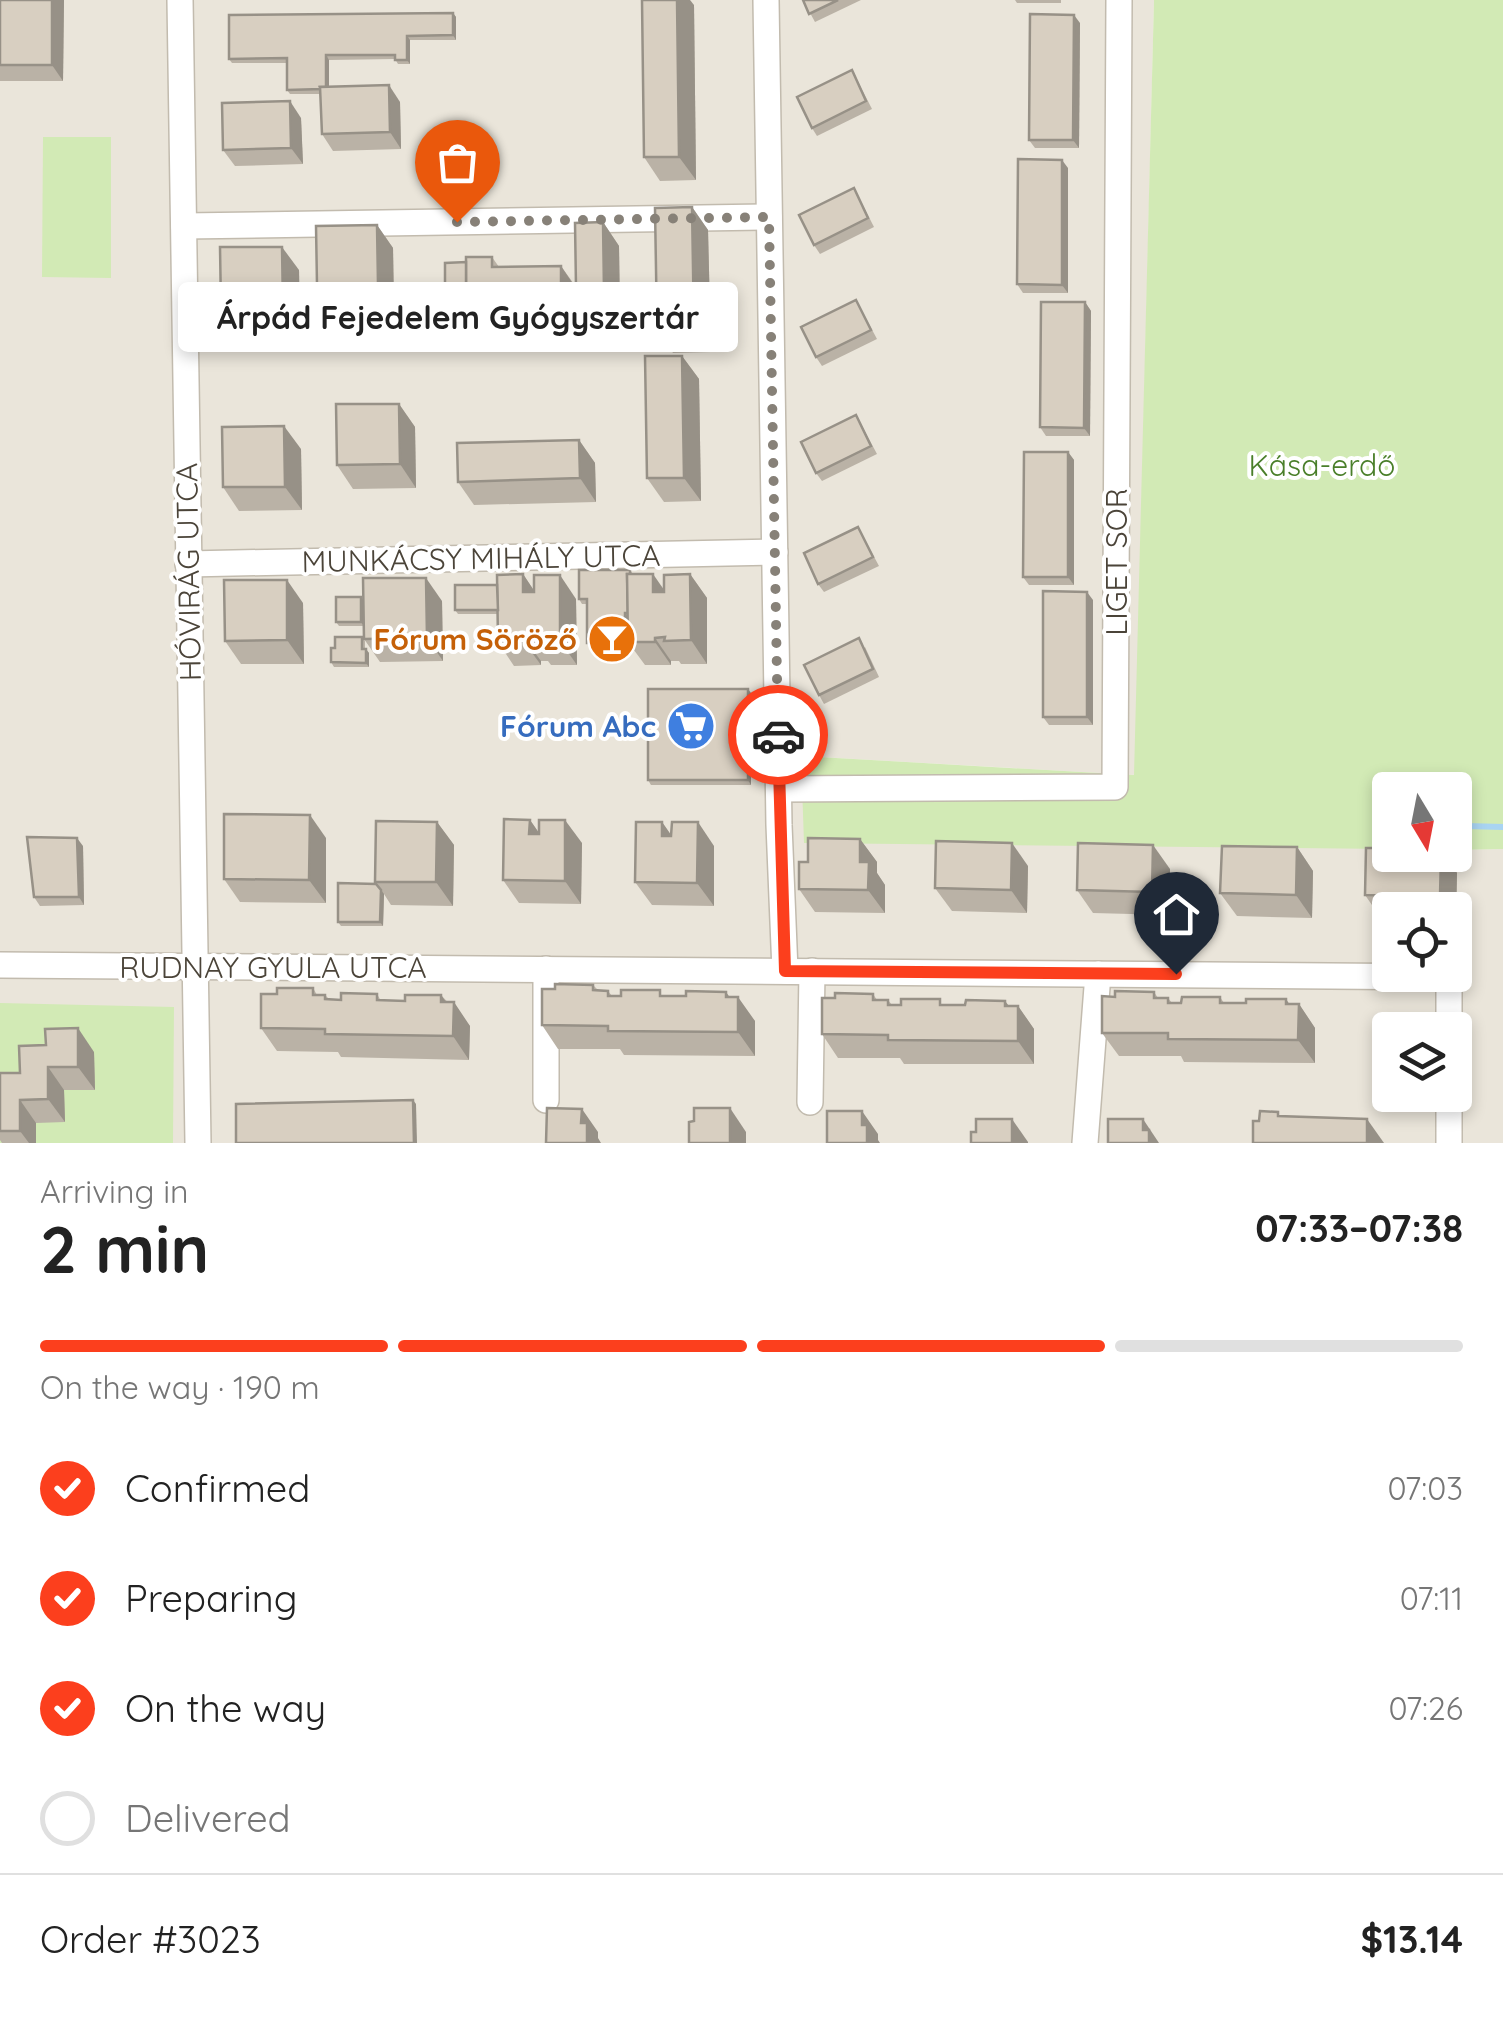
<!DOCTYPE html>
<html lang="en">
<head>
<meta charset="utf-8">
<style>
	body { margin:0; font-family:Quicksand,sans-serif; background:#f6f6f6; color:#222; height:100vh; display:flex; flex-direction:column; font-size:38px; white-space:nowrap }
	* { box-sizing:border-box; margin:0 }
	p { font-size:32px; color:#767676 }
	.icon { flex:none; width:55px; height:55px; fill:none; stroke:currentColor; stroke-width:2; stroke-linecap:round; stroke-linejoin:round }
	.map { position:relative; height:1143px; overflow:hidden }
	.details { display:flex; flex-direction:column; background:#fff; flex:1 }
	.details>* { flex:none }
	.needle { width:65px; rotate:170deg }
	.buttons { position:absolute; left:1372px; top:772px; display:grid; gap:20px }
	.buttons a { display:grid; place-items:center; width:100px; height:100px; border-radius:10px; background:#fff; box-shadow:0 5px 15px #0003; font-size:50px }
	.pin { position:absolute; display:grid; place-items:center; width:85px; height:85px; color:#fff; margin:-102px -42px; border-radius:50% 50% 50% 0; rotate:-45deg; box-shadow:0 0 10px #0007 }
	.pin .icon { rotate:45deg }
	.courier { position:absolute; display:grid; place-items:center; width:100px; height:100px; margin:-50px; border:8px solid #fc3f1d; border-radius:50%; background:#fff; color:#222; box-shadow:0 2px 12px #0007 }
	.bubble { position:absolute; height:70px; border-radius:10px; background:#fff; box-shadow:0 5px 15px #0003; font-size:32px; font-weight:700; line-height:70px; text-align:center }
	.headline em { font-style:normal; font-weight:700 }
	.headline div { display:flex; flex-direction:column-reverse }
	.headline { display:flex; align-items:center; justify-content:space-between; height:170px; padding:0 40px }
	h1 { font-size:65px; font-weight:700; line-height:75px }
	.bar { display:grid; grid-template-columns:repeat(4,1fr); gap:15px 10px; align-content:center; height:120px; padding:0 40px }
	.bar i { height:12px; border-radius:8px; background:#e0e0e0 }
	.bar .active { background:#fc3f1d }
	.bar p { grid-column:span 4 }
	.line { display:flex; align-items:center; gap:25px; padding:0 40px; border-top:2px solid #e0e0e0 }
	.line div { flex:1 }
	ol { padding:0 40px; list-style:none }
	li { display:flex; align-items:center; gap:30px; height:110px }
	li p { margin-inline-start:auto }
	li .icon { padding:10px; border-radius:50%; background:#fc3f1d; color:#fff; stroke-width:4 }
	li:last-child { color:#767676 }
	li i { width:55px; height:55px; border:5px solid #e0e0e0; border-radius:50% }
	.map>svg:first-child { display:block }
</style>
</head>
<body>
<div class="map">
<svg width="1503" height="1143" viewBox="0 0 1503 1143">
	<rect width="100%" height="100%" fill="#f6f3ec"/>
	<path fill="#eae5da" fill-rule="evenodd" d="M0,0h1154l-19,775 -333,-19 588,93v6h65v-5l48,-1v294h-1503zM1390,910h65v65h-65zM1390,1030h65v65h-65z"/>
	<g fill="#d2eab5">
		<polygon points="1154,0 1503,0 1503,849 1455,850 1455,790 1390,790 1390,849 804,843 801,756 1134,775"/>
		<polygon points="43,137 111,137 111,278 42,277"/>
		<polygon points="0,1003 174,1007 173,1143 0,1143"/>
	</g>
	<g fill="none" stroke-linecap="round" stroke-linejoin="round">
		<polyline stroke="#a9d4f2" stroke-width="6" points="1466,826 1503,827"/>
		<g stroke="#c2bbae" stroke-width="28">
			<g id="minor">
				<polyline points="180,0 198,1143"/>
				<polyline points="766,0 779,825 785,971"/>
				<polyline points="184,226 769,217"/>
				<polyline points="188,564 775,552"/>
				<polyline points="779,789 1115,787 1119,0"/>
				<polyline points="0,965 1449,977 1449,1030"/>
				<polyline points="1449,1095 1449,1143"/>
				<polyline points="546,1100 546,969"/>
				<polyline points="810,1102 812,971"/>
				<polyline points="1085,1143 1098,974"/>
			</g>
		</g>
		<use href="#minor" stroke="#fff" stroke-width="25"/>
	</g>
	<g fill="#bab2a6">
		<polygon points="0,0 64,0 63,81 0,81"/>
		<polygon points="803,0 861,0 815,22"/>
		<polygon points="1015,0 1061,0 1061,3 1017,3"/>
		<polygon points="694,5 696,180 660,181 644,157"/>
		<polygon points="453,13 456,17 456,40 410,40 410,64 398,64 395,59 329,60 329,87 400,102 401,149 333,151 322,134 321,94 290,94 287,90 287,63 232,63 229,59"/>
		<polygon points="1080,23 1079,148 1035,148 1029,140"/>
		<polygon points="852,70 872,109 817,136 812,128"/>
		<polygon points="301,118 303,164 235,166 223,150"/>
		<polygon points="1068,168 1068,293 1023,293 1017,284"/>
		<polygon points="854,188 874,227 820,254 814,245"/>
		<polygon points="692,207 708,230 711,352 673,353 657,330"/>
		<polygon points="603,222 619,246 620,314 600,314 600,340 535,340 520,319 510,319 510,340 483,340 477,332 448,332 445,328 466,262 492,257 499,267 561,266 576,287"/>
		<polygon points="377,225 393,248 394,307 334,308 317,285"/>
		<polygon points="299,270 300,331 237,332 221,308"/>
		<polygon points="856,300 877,339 822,366 816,357"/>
		<polygon points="1085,302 1091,311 1090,436 1046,436 1040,427"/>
		<polygon points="682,356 699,379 701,501 664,502 647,478"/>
		<polygon points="399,404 415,427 416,488 353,489 337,465"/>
		<polygon points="856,415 877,454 822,481 816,473"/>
		<polygon points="579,440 595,463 596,502 474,505 458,482"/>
		<polygon points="301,449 302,510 239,511 223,487"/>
		<polygon points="1068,452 1074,460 1074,585 1029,585 1023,577"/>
		<polygon points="858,527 879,566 824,592 818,584"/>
		<polygon points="630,570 633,574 664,590 690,574 707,598 707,664 681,664 679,661 671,661 671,665 645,665 628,642 628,617 628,647 590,647 587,643 587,604 582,604 579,599"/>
		<polygon points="523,574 534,591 576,599 577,665 551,665 548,661 541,661 541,665 514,666 498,642 498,614 458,614 455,610"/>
		<polygon points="364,600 442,601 443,661 380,662 364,639 364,626 339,626 336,622"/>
		<polygon points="1093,600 1093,725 1049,725 1043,717"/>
		<polygon points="303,603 304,664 241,664 225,641"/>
		<polygon points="362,637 365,641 365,649 369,653 369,667 334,667 331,662"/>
		<polygon points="865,647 879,677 824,704 819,695"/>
		<polygon points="751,693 751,785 651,785 648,780"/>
		<polygon points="530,820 539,833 582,843 581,904 519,903 503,880"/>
		<polygon points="437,822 454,845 453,906 391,905 384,894 383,926 341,926 338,922 376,884 375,882"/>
		<polygon points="662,822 671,835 714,846 714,906 652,905 635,882"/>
		<polygon points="326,838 326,903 240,902 224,879"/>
		<polygon points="860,839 877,862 877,873 885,885 885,913 815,912 799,889 808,862"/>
		<polygon points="83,846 84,905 40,906 34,897"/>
		<polygon points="1297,847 1313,871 1312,918 1237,916 1220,893"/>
		<polygon points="1390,855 1445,855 1457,873 1456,920 1455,920 1455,910 1390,910 1390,918 1381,918 1365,895"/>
		<polygon points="1028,866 1027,913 952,911 935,888"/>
		<polygon points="1170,869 1169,915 1093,913 1077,890"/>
		<polygon points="593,985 598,990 608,991 612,996 730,997 755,1021 755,1056 624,1055 620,1049 558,1049 542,1025 555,989"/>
		<polygon points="313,988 317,995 325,995 329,999 341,1000 377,994 381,1001 405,1001 441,995 470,1026 469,1060 341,1057 338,1052 277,1051 261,1028 277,994"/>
		<polygon points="1154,992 1158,998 1168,998 1172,1003 1220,997 1224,1003 1299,1004 1315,1028 1315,1063 1184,1062 1181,1056 1119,1056 1102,1033 1115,997"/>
		<polygon points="873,994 877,1000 888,1000 892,1005 965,1005 1005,1001 1009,1006 1018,1006 1034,1029 1034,1064 904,1064 900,1058 838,1058 822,1034 835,998"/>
		<polygon points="94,1052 95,1090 64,1090 65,1122 36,1123 36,1143 2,1143 0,1140 0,1073 20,1073"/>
	</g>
	<g fill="#979187">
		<polygon points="52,0 64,0 63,81 52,65"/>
		<polygon points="677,0 690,0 694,5 696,180 679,157"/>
		<polygon points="453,13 456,17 456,40 453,35"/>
		<polygon points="1074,15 1080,23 1079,148 1073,140"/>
		<polygon points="407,36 410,40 410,64 407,60"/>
		<polygon points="326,55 329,60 329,94 326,89"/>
		<polygon points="389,85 400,102 401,149 390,132"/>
		<polygon points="290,101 301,118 303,164 291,148"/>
		<polygon points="1062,160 1068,168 1068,293 1062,285"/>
		<polygon points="692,207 708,230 711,352 694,329"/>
		<polygon points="603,222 619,246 620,314 604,291"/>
		<polygon points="377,225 393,248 394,307 378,284"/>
		<polygon points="282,247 299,270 300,331 283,307"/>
		<polygon points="561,266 577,290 561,287"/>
		<polygon points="584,291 600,314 600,340 584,316"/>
		<polygon points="494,296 510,319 510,340 494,316"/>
		<polygon points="1085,302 1091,311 1090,436 1084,428"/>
		<polygon points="682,356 699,379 701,501 684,478"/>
		<polygon points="399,404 415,427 416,488 400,464"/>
		<polygon points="284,426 301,449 302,510 285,487"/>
		<polygon points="579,440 595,463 596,502 580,478"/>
		<polygon points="1068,452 1074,460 1074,585 1068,577"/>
		<polygon points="523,574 539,598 523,592"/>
		<polygon points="653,574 669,597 653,592"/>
		<polygon points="690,574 707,598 707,664 691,640"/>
		<polygon points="560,575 576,599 577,665 560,641"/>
		<polygon points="426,578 442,601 443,661 427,638"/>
		<polygon points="287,580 303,603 304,664 287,640"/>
		<polygon points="1087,592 1093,600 1093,725 1087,717"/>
		<polygon points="361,597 364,601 364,626 361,622"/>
		<polygon points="625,613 628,617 628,647 625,643"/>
		<polygon points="524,638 541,661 541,665 524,642"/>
		<polygon points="655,638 671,661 671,665 655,642"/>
		<polygon points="366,649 369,653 369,667 366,663"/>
		<polygon points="748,689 751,693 751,785 748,780"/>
		<polygon points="310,815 326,838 326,903 309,880"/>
		<polygon points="530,820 546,843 529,834"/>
		<polygon points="565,820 582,843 581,904 565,881"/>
		<polygon points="437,822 454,845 453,906 436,882"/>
		<polygon points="662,822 678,845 662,836"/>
		<polygon points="698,822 714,846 714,906 697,883"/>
		<polygon points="77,838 83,846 84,905 79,897"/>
		<polygon points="860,839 877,862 877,873 885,885 885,913 868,890 860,862"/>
		<polygon points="1012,843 1028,866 1027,913 1011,890"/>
		<polygon points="1153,845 1170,869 1169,915 1152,892"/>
		<polygon points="1297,847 1313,871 1312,918 1296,895"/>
		<polygon points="1441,855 1445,855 1457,873 1456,920 1455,910 1450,910 1440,896"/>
		<polygon points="381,890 384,894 383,926 380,922"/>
		<polygon points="726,992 738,1009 738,997 755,1021 755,1056 738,1032 726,997"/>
		<polygon points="441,995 454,1013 454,1002 470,1026 469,1060 453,1036 441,1002"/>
		<polygon points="1286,999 1298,1017 1299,1004 1315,1028 1315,1063 1298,1040 1286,1004"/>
		<polygon points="1005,1001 1018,1019 1018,1006 1034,1029 1034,1064 1018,1041 1005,1006"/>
		<polygon points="78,1028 94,1052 95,1090 78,1067"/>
		<polygon points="48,1067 64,1090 65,1122 48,1099"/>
		<polygon points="20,1100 36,1123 36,1143 29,1143 20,1131"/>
		<polygon points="413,1100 416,1104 417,1143 414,1143"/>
		<polygon points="730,1108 746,1132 746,1143 730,1143"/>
		<polygon points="582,1109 598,1132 598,1138 601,1143 587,1143 581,1123"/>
		<polygon points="862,1111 878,1134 878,1140 880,1143 867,1143 862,1125"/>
		<polygon points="1012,1119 1028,1142 1028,1143 1012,1143"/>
		<polygon points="1143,1119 1159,1143 1149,1143 1143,1130"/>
		<polygon points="1367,1119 1384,1143 1367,1143"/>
	</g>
	<g fill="#d8cfc1" stroke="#979187" stroke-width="2.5">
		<rect x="0" y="0" width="52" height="65"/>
		<polygon points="642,0 677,0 679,157 644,157"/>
		<polygon points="803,0 838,0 809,14"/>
		<polygon points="453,13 453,35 407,36 407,60 395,60 395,55 326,55 326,87 320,87 321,89 287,90 287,58 229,59 229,15"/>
		<polygon points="1030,14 1074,15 1073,140 1029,140"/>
		<polygon points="852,70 866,101 812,128 797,97"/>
		<polygon points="389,85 390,132 322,134 320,87"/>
		<polygon points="290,101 291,148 223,150 222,103"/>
		<polygon points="1018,159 1062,160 1062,285 1017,284"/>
		<polygon points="854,188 868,218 814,245 799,215"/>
		<polygon points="692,207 694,329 657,330 655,208"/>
		<polygon points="603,222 604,291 584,291 584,316 519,317 518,295 494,296 494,316 466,317 466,257 492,257 492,267 561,266 561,287 576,287 575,223"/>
		<polygon points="377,225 378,284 317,285 316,226"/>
		<polygon points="220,247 282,247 283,307 221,308"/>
		<polygon points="466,262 466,317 474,327 445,328 445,263"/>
		<polygon points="856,300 871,330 816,357 801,327"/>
		<polygon points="1041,302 1085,302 1084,428 1040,427"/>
		<polygon points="645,356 682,356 684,478 647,478"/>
		<polygon points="336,404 399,404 400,464 337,465"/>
		<polygon points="856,415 871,446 816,473 801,442"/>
		<polygon points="284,426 285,487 223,487 222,427"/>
		<polygon points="579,440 580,478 458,482 457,443"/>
		<polygon points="1024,452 1068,452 1068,577 1023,577"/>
		<polygon points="858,527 873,557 818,584 804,553"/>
		<polygon points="579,570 630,570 630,574 627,574 628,613 625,613 625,643 587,643 587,599 579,599"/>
		<polygon points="523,574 523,592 534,592 534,575 560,575 560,641 534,641 534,638 524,638 524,642 498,642 497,575"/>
		<polygon points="627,574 653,574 653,592 664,592 664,575 690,574 691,640 664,641 665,637 655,638 655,642 628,642"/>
		<polygon points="363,578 426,578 427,638 364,639"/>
		<polygon points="224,580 287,580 287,640 225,641"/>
		<polygon points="455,585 497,585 498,610 455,610"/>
		<polygon points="1043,591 1087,592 1087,717 1043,717"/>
		<rect x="336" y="597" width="25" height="25"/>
		<polygon points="335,637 362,637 362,649 366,649 366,663 331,662 331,648 335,648"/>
		<polygon points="859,638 873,669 819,695 804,665"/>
		<rect x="648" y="689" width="100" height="91"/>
		<polygon points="224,814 310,815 309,880 224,879"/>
		<polygon points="504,819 530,820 529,834 539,834 539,820 565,820 565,881 503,880"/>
		<polygon points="376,821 437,822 436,882 375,882"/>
		<polygon points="636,822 662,822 662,836 671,836 672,822 698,822 697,883 635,882"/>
		<polygon points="27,837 77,838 79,897 34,897"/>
		<polygon points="808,838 860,839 860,862 869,862 868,890 799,889 799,862 808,862"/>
		<polygon points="936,841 1012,843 1011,890 935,888"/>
		<polygon points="1078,843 1153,845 1152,892 1077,890"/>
		<polygon points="1222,846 1297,847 1296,895 1220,893"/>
		<polygon points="1366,848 1390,848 1390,855 1441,855 1440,896 1365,895"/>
		<polygon points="338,883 376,884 381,890 380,922 338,922"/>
		<polygon points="555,984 593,985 593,990 608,991 608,996 621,996 621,990 660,990 660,996 686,996 686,991 726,992 726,997 738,997 738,1032 608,1031 608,1026 542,1025 542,989 555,989"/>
		<polygon points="277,988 313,988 313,995 325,995 325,999 341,1000 341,993 377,994 377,1000 405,1001 405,995 441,995 441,1002 454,1002 453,1036 325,1034 325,1029 261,1028 261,994 277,994"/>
		<polygon points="1115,991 1154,992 1154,998 1168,998 1168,1003 1181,1003 1182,997 1220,997 1220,1003 1246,1003 1246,999 1286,999 1286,1004 1299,1004 1298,1040 1168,1039 1168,1033 1102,1033 1102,996 1115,997"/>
		<polygon points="835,993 873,994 873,1000 888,1000 888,1005 901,1005 901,999 940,999 940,1005 965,1005 966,1000 1005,1001 1005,1006 1018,1006 1018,1041 888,1040 888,1035 822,1034 822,998 835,998"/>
		<polygon points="78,1028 78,1067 48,1067 48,1099 20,1100 20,1131 0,1131 0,1073 20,1073 19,1046 46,1045 45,1029"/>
		<polygon points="413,1100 414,1143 236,1143 236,1104"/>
		<polygon points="547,1108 582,1109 581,1123 587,1123 587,1143 546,1143"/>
		<polygon points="694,1108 730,1108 730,1143 689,1143 689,1122 694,1121"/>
		<polygon points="827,1111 862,1111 862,1125 867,1125 867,1143 827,1143"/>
		<polygon points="1260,1111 1278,1112 1278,1116 1367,1119 1367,1143 1253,1143 1253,1121 1259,1121"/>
		<polygon points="976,1119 1012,1119 1012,1143 971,1143 971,1132 976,1132"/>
		<polygon points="1108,1119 1143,1119 1143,1130 1149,1130 1149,1143 1108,1143"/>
	</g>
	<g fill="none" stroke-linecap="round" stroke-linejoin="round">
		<polyline stroke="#878178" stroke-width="10" stroke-dasharray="0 18" points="457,222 769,217 778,735"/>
		<polyline stroke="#fc3f1d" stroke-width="12" points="778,735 785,971 1176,974"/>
	</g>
	<defs>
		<g id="bar-disc" transform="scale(2.5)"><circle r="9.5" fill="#e8710a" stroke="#fff"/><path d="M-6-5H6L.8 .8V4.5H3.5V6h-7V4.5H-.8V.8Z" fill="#fff"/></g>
		<g id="supermarket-disc" transform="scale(2.5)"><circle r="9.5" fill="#3f7fe0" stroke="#fff"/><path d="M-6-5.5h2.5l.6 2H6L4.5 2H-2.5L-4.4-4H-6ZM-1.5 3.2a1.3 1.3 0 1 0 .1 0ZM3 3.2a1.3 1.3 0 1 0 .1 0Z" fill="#fff"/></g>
	</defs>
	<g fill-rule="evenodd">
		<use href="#bar-disc" x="612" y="639"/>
		<use href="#supermarket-disc" x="691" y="726"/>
	</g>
	<g text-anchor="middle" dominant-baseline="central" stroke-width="8" stroke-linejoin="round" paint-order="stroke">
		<g font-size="30" fill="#4a7f2a" stroke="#fff">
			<text x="1322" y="465">Kása-erdő</text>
		</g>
		<g font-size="30" fill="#4b4439" stroke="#fff">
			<text transform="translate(481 558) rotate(-1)">MUNKÁCSY MIHÁLY UTCA</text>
			<text transform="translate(1116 562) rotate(-90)">LIGET SOR</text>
			<text transform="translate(188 572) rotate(-91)">HÓVIRÁG UTCA</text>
			<text x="273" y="967">RUDNAY GYULA UTCA</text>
		</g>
		<g font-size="30" font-weight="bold" fill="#c56008" stroke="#fff" text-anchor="end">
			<text x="577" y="639">Fórum Söröző</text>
		</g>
		<g font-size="30" font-weight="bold" fill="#366cbe" stroke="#fff" text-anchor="end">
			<text x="656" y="726">Fórum Abc</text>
		</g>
	</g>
</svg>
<div class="buttons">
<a><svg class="needle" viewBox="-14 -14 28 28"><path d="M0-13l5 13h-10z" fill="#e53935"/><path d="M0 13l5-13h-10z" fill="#767676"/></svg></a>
<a><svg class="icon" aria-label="locate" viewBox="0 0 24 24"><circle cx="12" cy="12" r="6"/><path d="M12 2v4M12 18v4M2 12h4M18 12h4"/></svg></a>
<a><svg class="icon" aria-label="layers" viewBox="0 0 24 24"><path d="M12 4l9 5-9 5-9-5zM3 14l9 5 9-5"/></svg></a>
</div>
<div class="pin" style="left:457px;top:222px;background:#ea580c"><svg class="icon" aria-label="bag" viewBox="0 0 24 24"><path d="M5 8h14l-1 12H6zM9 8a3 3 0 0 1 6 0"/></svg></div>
<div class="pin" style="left:1176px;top:974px;background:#1f2937"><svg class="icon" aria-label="home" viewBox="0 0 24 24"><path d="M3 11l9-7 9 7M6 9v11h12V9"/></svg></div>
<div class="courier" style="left:778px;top:735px"><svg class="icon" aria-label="car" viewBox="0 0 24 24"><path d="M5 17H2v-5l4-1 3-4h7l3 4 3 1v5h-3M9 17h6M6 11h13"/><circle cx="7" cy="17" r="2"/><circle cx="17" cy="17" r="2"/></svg></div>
<div class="bubble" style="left:178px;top:282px;width:560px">Árpád Fejedelem Gyógyszertár</div>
</div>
<section class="details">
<div class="headline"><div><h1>2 min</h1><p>Arriving in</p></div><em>07:33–07:38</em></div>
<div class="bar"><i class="active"></i><i class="active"></i><i class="active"></i><i></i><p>On the way · 190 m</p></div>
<ol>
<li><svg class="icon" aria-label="check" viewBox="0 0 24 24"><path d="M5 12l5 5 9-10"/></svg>Confirmed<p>07:03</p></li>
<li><svg class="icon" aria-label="check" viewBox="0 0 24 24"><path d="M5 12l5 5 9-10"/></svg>Preparing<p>07:11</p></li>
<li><svg class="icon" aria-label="check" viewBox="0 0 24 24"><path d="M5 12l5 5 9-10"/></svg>On the way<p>07:26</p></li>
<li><i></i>Delivered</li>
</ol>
<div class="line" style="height:130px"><div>Order #3023</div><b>$13.14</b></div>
</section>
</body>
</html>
